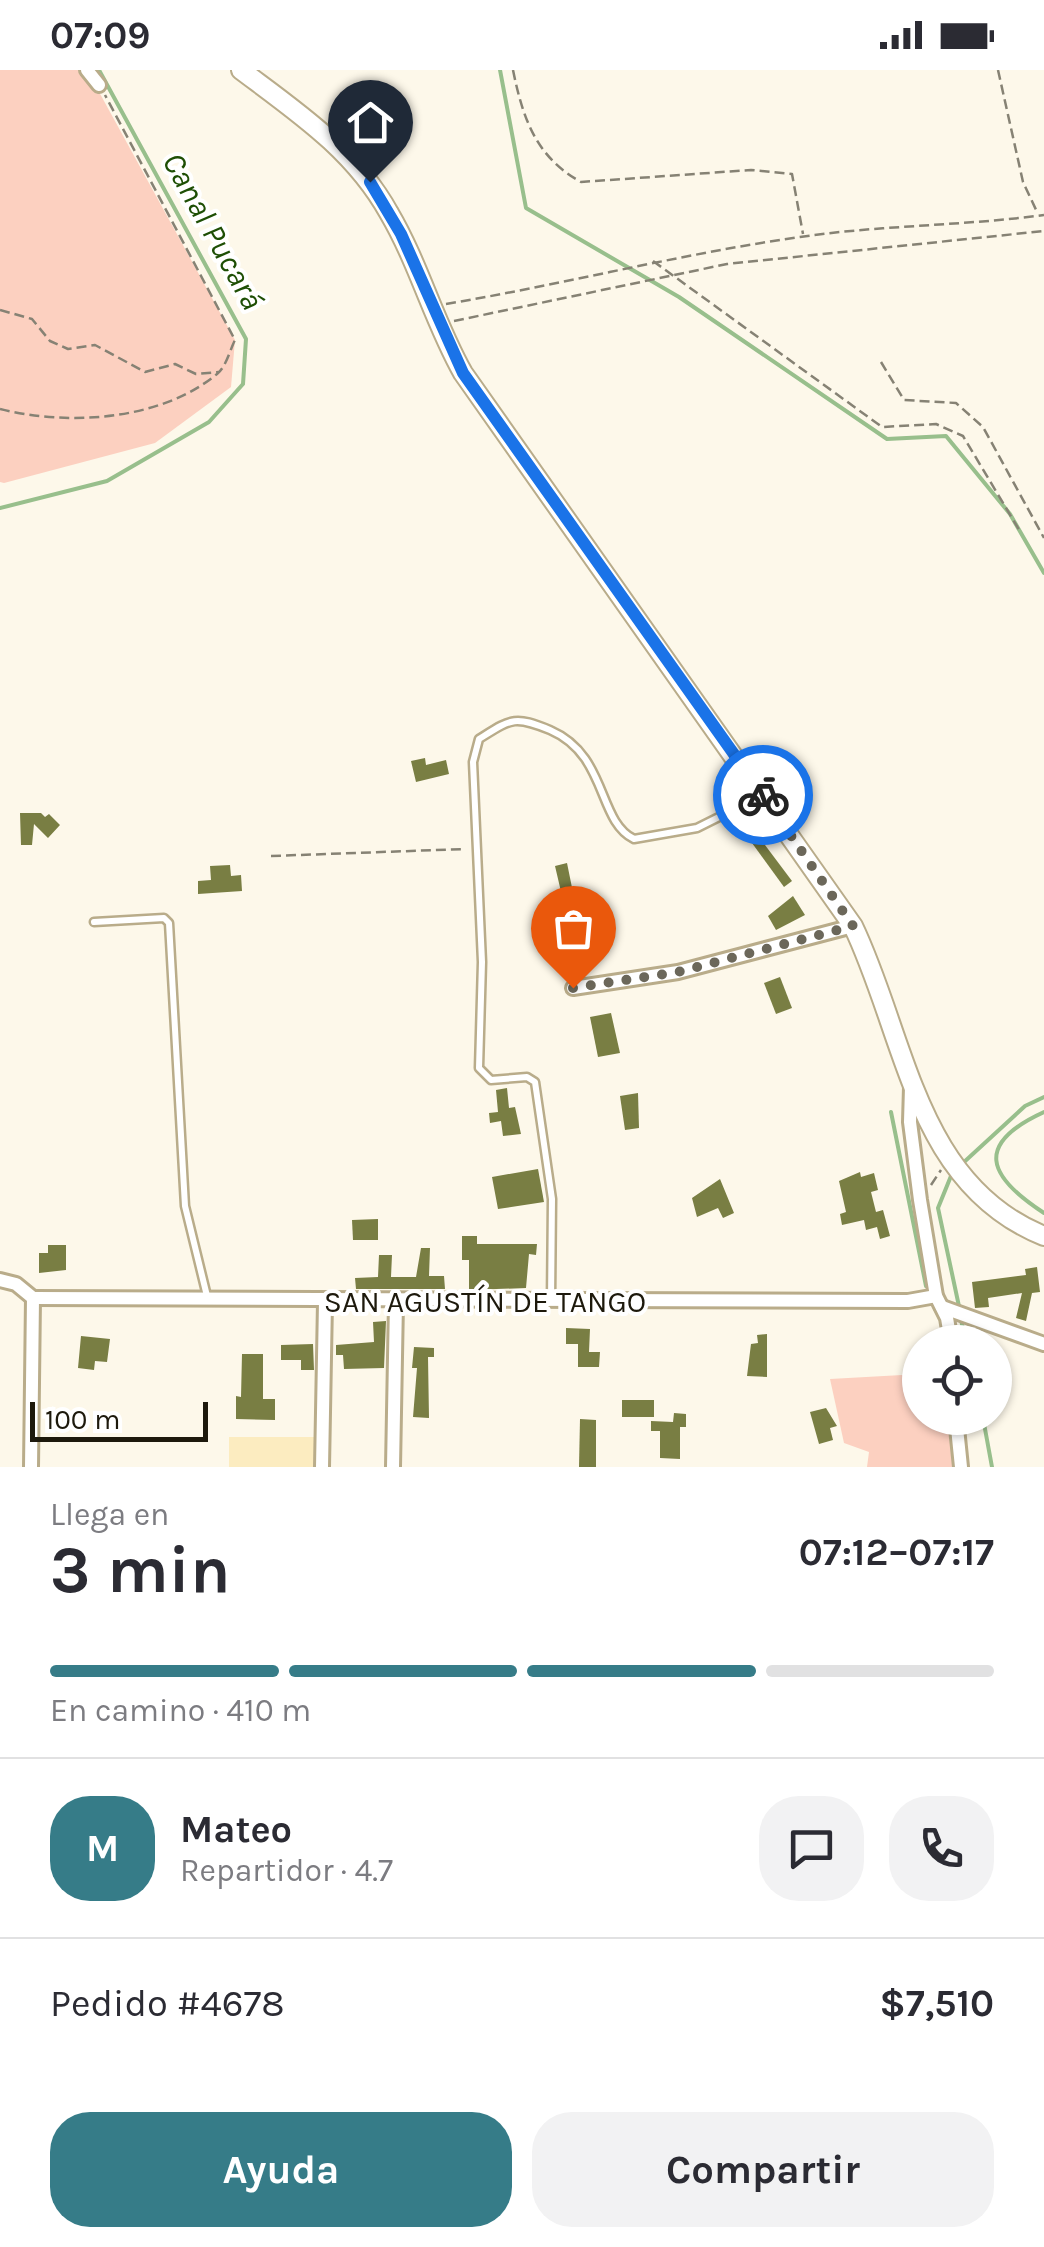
<!DOCTYPE html>
<html lang="es">
<head>
<meta charset="utf-8">
<style>
	body { margin:0; font-family:Karla,sans-serif; background:#f2f2f3; color:#2b2b33; height:100vh; display:flex; flex-direction:column; font-size:38px; white-space:nowrap }
	* { box-sizing:border-box; margin:0 }
	p { font-size:32px; color:#7c7c81 }
	.icon { flex:none; width:55px; height:55px; fill:none; stroke:currentColor; stroke-width:2; stroke-linecap:round; stroke-linejoin:round }
	.map { position:relative; height:1397px; overflow:hidden }
	.panel { display:flex; flex-direction:column; background:#fff; flex:1 }
	.panel>* { flex:none }
	.tools { position:absolute; left:902px; top:1255px; display:grid; gap:20px }
	.tools a { display:grid; place-items:center; width:110px; height:110px; border-radius:50%; background:#fff; box-shadow:0 2px 8px #0004; font-size:50px }
	.scale { position:absolute; left:30px; bottom:25px; width:178px; box-sizing:border-box; padding-left:10px; border:5px solid #1d190c; border-top:0; font-size:28px; line-height:35px; white-space:nowrap; color:#1d190c; -webkit-text-stroke:8px #fff; paint-order:stroke }
	.pin { position:absolute; display:grid; place-items:center; width:85px; height:85px; color:#fff; margin:-102px -42px; border-radius:50% 50% 50% 0; rotate:-45deg; box-shadow:0 0 10px #0007 }
	.pin .icon { rotate:45deg }
	.courier { position:absolute; display:grid; place-items:center; width:100px; height:100px; margin:-50px; border:8px solid #1a73e8; border-radius:50%; background:#fff; color:#222; box-shadow:0 2px 12px #0007 }
	.overview em { font-style:normal; font-weight:700 }
	.overview div { display:flex; flex-direction:column-reverse }
	.overview { display:flex; align-items:center; justify-content:space-between; height:170px; padding:0 50px }
	h1 { font-size:65px; font-weight:700; line-height:75px }
	.bar { display:grid; grid-template-columns:repeat(4,1fr); gap:15px 10px; align-content:center; height:120px; padding:0 50px }
	.bar i { height:12px; border-radius:8px; background:#e1e1e2 }
	.bar .active { background:#367c88 }
	.bar p { grid-column:span 4 }
	.line { display:flex; align-items:center; gap:25px; padding:0 50px; border-top:2px solid #e1e1e2 }
	.line div { flex:1 }
	.round { display:grid; place-items:center; flex:none; width:105px; height:105px; border-radius:40px; background:#f2f2f3 }
	.action { display:flex; gap:20px; margin-top:auto; padding:20px 50px }
	.action a { flex:1; height:115px; border-radius:40px; background:#367c88; color:#fff; font-size:40px; font-weight:700; line-height:115px; text-align:center }
	.action a+a { background:#f2f2f3; color:#2b2b33 }
	.status { display:flex; justify-content:space-between; align-items:center; height:70px; padding:0 50px; background:#fff; direction:ltr }
	.status svg { height:28px; fill:currentColor }
	.map>svg:first-child { display:block }
</style>
</head>
<body>
<div class="status"><b>07:09</b><svg viewBox="0 0 49 12"><path d="M0 12V9h3v3zM5 12V6h3v6zM10 12V3h3v9zM15 12V0h3v12zM26 1h20v11H26zM47 4h2v5h-2z"/></svg></div>
<div class="map">
<svg width="1044" height="1397" viewBox="0 0 1044 1397">
	<rect width="100%" height="100%" fill="#fdf8ea"/>
	<rect fill="#fcecc0" x="229" y="1367" width="100" height="30"/>
	<g fill="#fcd0c0">
		<polygon points="0,0 87,0 235,270 231,317 155,373 4,413 0,412"/>
		<polygon points="920,1304 920,1348 949,1348 955,1397 867,1397 869,1382 844,1373 830,1309"/>
	</g>
	<g fill="none" stroke-linecap="round" stroke-linejoin="round">
		<g stroke="#98bf8c" stroke-width="4">
			<polyline points="500,0 526,138 679,227 887,369 946,366 1010,444 1044,503"/>
			<polyline points="0,438 107,411 209,352 243,314 246,269 99,0"/>
			<polyline points="891,1042 926,1216"/>
			<path d="M1044,1042c-70,32 -57,64 0,101"/>
			<polyline points="963,1093 1025,1036 1044,1027"/>
			<polyline points="951,1106 938,1138 960,1241"/>
			<polyline points="934,1236 943,1254"/>
			<polyline points="961,1250 966,1272"/>
			<polyline points="983,1348 992,1397"/>
		</g>
	</g>
	<g fill="#797e43">
		<polygon points="425,688 426,695 446,690 449,704 416,712 411,691"/>
		<polygon points="20,743 41,743 45,747 49,744 60,755 48,768 34,754 32,775 21,775"/>
		<polygon points="759,767 792,811 784,817 752,773"/>
		<polygon points="567,793 580,857 569,860 568,853 552,857 545,831 562,826 555,796"/>
		<polygon points="230,795 231,806 241,805 242,821 198,824 198,811 211,810 210,796"/>
		<polygon points="793,826 805,845 776,860 768,846"/>
		<polygon points="780,907 792,938 776,944 764,913"/>
		<polygon points="611,943 620,983 598,987 590,947"/>
		<polygon points="507,1018 509,1038 515,1037 521,1064 503,1066 501,1051 490,1053 489,1043 498,1042 496,1020"/>
		<polygon points="638,1023 639,1058 625,1060 620,1026"/>
		<polygon points="538,1099 544,1132 498,1139 492,1107"/>
		<polygon points="860,1102 861,1107 874,1103 878,1120 871,1122 876,1142 883,1140 890,1166 880,1169 877,1157 866,1160 864,1150 842,1155 840,1144 846,1142 839,1111"/>
		<polygon points="720,1109 734,1143 723,1148 718,1138 697,1147 692,1128"/>
		<polygon points="378,1149 378,1170 353,1170 352,1150"/>
		<polygon points="462,1166 477,1166 477,1174 537,1174 536,1185 529,1184 526,1218 469,1220 469,1190 462,1190"/>
		<polygon points="48,1175 66,1175 66,1200 39,1203 39,1183 48,1183"/>
		<polygon points="421,1178 430,1178 429,1206 444,1206 445,1219 356,1219 355,1208 378,1207 379,1185 392,1185 391,1207 416,1207"/>
		<polygon points="1037,1197 1040,1222 1032,1223 1026,1251 1016,1248 1022,1223 988,1228 989,1237 975,1238 972,1212 1026,1205 1025,1199"/>
		<polygon points="386,1251 384,1298 344,1299 343,1285 336,1285 336,1275 374,1272 373,1252"/>
		<polygon points="566,1258 590,1259 589,1282 600,1282 599,1297 578,1297 578,1274 566,1274"/>
		<polygon points="767,1264 767,1307 747,1306 751,1274 758,1273 757,1265"/>
		<polygon points="81,1266 110,1269 107,1292 95,1291 94,1300 78,1298"/>
		<polygon points="313,1274 314,1300 301,1300 301,1290 281,1290 281,1275"/>
		<polygon points="414,1277 434,1278 434,1287 428,1287 429,1348 413,1347 417,1298 412,1298"/>
		<polygon points="242,1284 263,1284 263,1329 275,1329 275,1350 236,1349 236,1326 241,1327"/>
		<rect x="622" y="1330" width="32" height="17"/>
		<polygon points="826,1338 837,1356 830,1358 833,1370 819,1374 810,1342"/>
		<polygon points="674,1343 686,1344 686,1357 680,1357 680,1389 660,1388 660,1361 651,1361 651,1351 673,1352"/>
		<polygon points="580,1349 596,1350 596,1397 579,1397"/>
	</g>
	<g fill="none" stroke-linecap="round" stroke-linejoin="round">
		<g stroke="#b9ac8a" stroke-width="11">
			<g id="service">
				<polyline points="94,852 164,848 169,853 185,1136 207,1226"/>
				<path d="M551,1231l1,-102 -17,-117 -8,-5 -36,3 -12,-12 3,-106 -9,-200 6,-23c32,-20 35,-24 71,-9 58,25 47,91 84,109l63,-11 60,-30"/>
			</g>
		</g>
		<g stroke="#b9ac8a" stroke-width="18">
			<g id="minor">
				<polyline points="87,0 99,15"/>
				<polyline points="573,918 678,902 853,856"/>
				<polyline points="911,1017 910,1052 920,1130 936,1226 947,1248 951,1272"/>
				<polyline points="0,1210 16,1214 33,1228"/>
				<polyline points="33,1228 908,1231 936,1226"/>
				<polyline points="942,1237 1044,1274"/>
				<polyline points="956,1348 961,1397"/>
				<polyline points="31,1397 33,1228"/>
				<polyline points="322,1397 325,1232"/>
				<polyline points="393,1397 396,1232"/>
			</g>
		</g>
		<g stroke="#b9ac8a" stroke-width="22">
			<path id="secondary" d="M241,0c56,42 113,80 148,143 30,51 45,109 74,160l390,553c53,110 62,258 191,310"/>
		</g>
		<g stroke="#868274" stroke-width="2.5" stroke-dasharray="10 5" stroke-linecap="butt">
			<path d="M513,0c10,49 23,87 68,112l170,-12 41,4 11,60"/>
			<polyline points="998,0 1023,112 1038,144"/>
			<polyline points="653,191 882,357 936,354 963,366 1021,463"/>
			<path d="M446,234c119,-20 234,-50 354,-67 81,-12 163,-11 244,-22"/>
			<polyline points="0,240 32,249 50,271 68,279 95,275 145,302 175,294 196,304 219,302"/>
			<polyline points="454,251 727,194 1044,161"/>
			<polyline points="881,292 904,330 956,333 983,357 1044,468"/>
			<path d="M0,339c68,17 160,12 217,-35 9,-7 13,-24 18,-34l-130,-245"/>
			<polyline points="271,786 465,779"/>
			<polyline points="931,1115 941,1100"/>
		</g>
		<use href="#service" stroke="#fff" stroke-width="6"/>
		<use href="#minor" stroke="#fff" stroke-width="12"/>
		<use href="#secondary" stroke="#fff" stroke-width="18"/>
	</g>
	<g fill="none" stroke-linecap="round" stroke-linejoin="round">
		<polyline stroke="#6b675a" stroke-width="10" stroke-dasharray="0 18" points="573,918 678,902 853,856 763,725"/>
		<polyline stroke="#1a73e8" stroke-width="12" points="370,112 401,164 463,303 763,725"/>
	</g>
	<g text-anchor="middle" dominant-baseline="central" stroke-width="8" stroke-linejoin="round" paint-order="stroke">
		<g font-size="30" fill="#1d190c" stroke="#fff">
			<text x="485" y="1232">SAN AGUSTÍN DE TANGO</text>
		</g>
		<g font-size="32" font-style="italic" fill="#1e4f05" stroke="#fff">
			<text transform="translate(213 161) rotate(61)">Canal Pucará</text>
		</g>
	</g>
</svg>
<div class="tools">
<a><svg class="icon" aria-label="locate" viewBox="0 0 24 24"><circle cx="12" cy="12" r="6"/><path d="M12 2v4M12 18v4M2 12h4M18 12h4"/></svg></a>
</div>
<div class="scale">100 m</div>
<div class="pin" style="left:573px;top:918px;background:#ea580c"><svg class="icon" aria-label="bag" viewBox="0 0 24 24"><path d="M5 8h14l-1 12H6zM9 8a3 3 0 0 1 6 0"/></svg></div>
<div class="pin" style="left:370px;top:112px;background:#1f2937"><svg class="icon" aria-label="home" viewBox="0 0 24 24"><path d="M3 11l9-7 9 7M6 9v11h12V9"/></svg></div>
<div class="courier" style="left:763px;top:725px"><svg class="icon" aria-label="bike" viewBox="0 0 24 24"><circle cx="6" cy="16" r="4"/><circle cx="18" cy="16" r="4"/><path d="M6 16l4-8h5l3 8M10 8l3 8H6M13 5h3"/></svg></div>
</div>
<section class="panel">
<div class="overview"><div><h1>3 min</h1><p>Llega en</p></div><em>07:12–07:17</em></div>
<div class="bar"><i class="active"></i><i class="active"></i><i class="active"></i><i></i><p>En camino · 410 m</p></div>
<div class="line" style="height:180px"><b class="round" style="background:#367c88;color:#fff">M</b><div><b>Mateo</b><p>Repartidor · 4.7</p></div><a class="round"><svg class="icon" aria-label="chat" viewBox="0 0 24 24"><path d="M4 5h16v11H9l-5 4z"/></svg></a><a class="round"><svg class="icon" aria-label="phone" viewBox="0 0 24 24"><path d="M5 4h4l2 5-3 2q2 4 5 5l2-3 5 2v4C11 20 4 13 5 4z"/></svg></a></div>
<div class="line" style="height:130px"><div>Pedido #4678</div><b>$7,510</b></div>
<div class="action"><a>Ayuda</a><a>Compartir</a></div>
</section>
</body>
</html>
